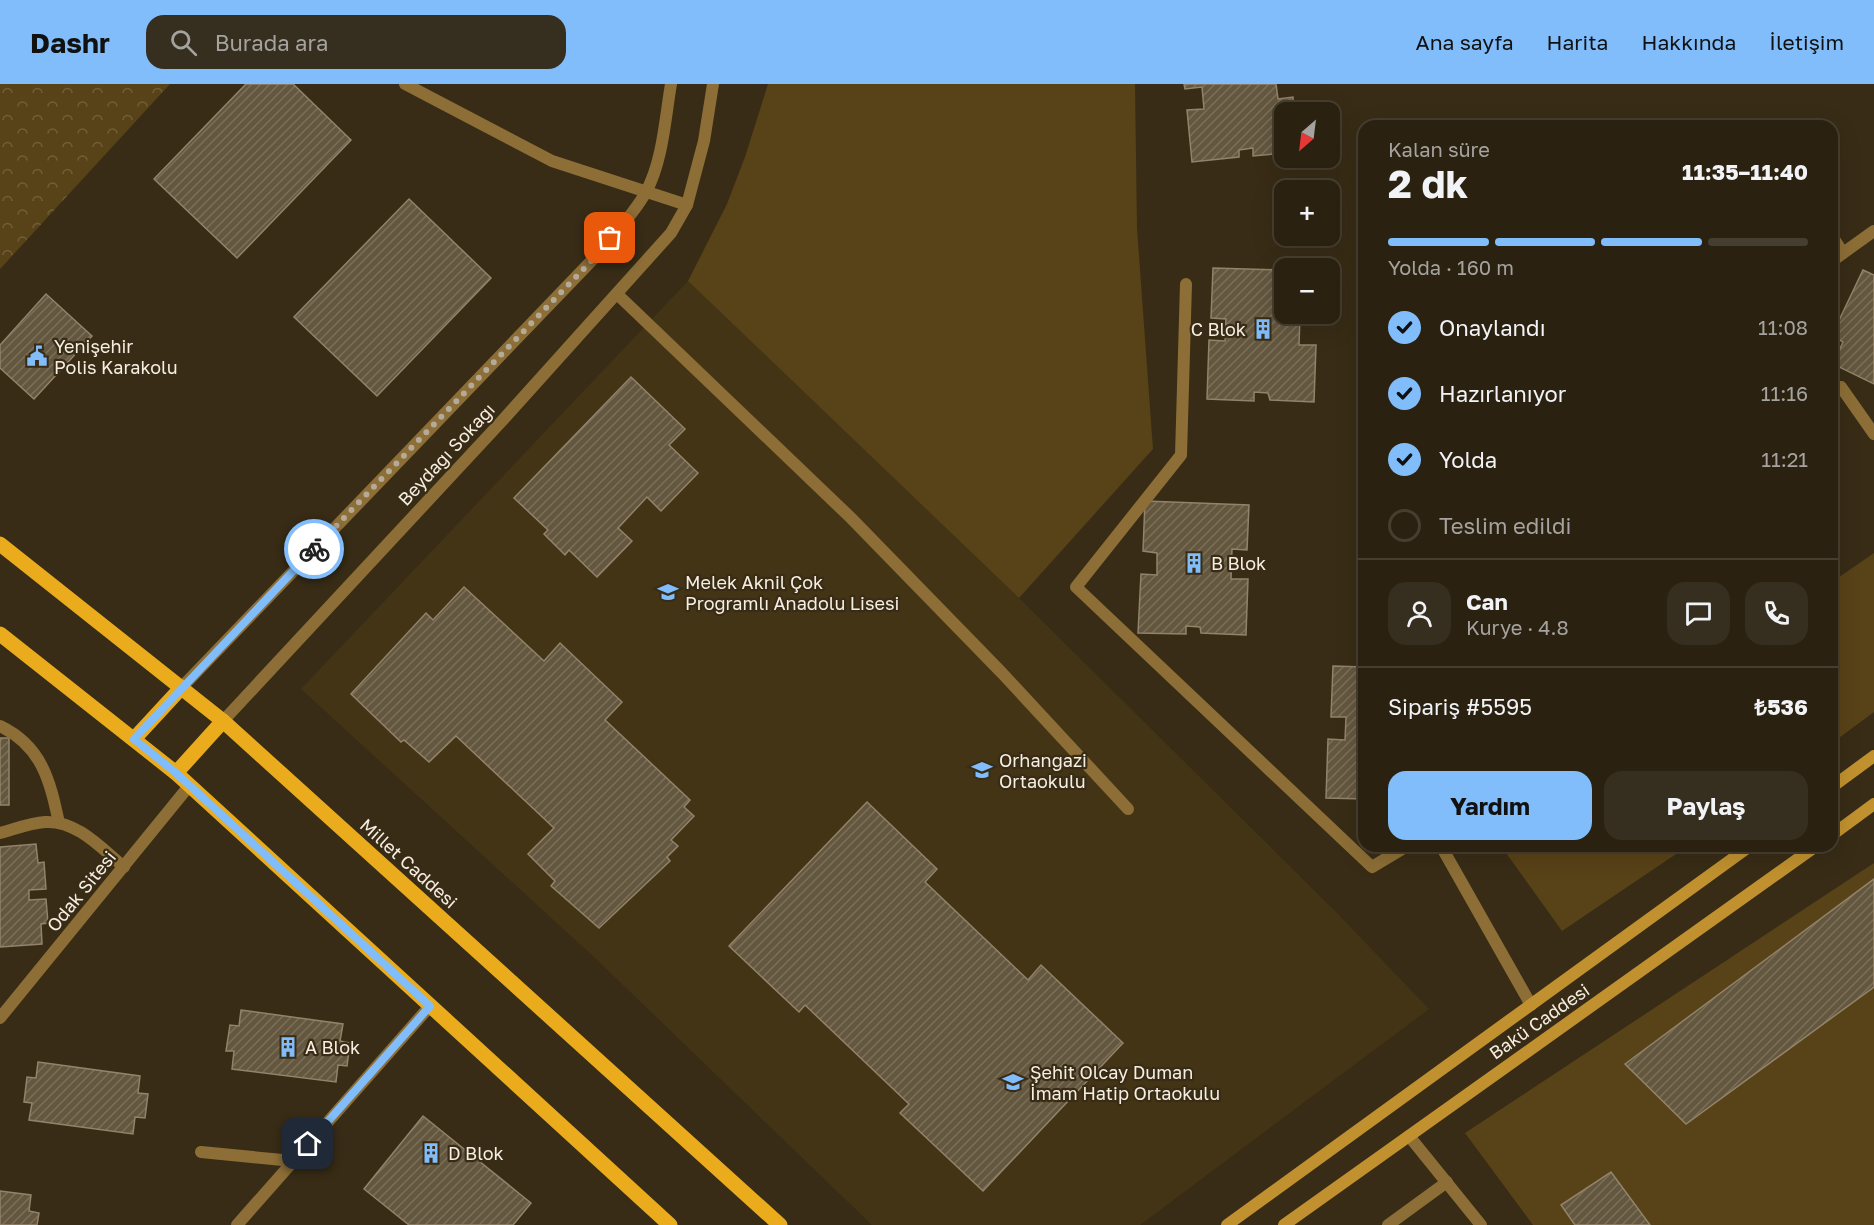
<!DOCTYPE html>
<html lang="tr">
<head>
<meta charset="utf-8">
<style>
	body { margin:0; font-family:"Golos Text",sans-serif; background:#362e1e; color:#f1f3f6; height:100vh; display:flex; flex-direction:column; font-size:22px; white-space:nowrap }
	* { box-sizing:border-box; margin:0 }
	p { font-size:20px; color:#a5a39f }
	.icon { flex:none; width:33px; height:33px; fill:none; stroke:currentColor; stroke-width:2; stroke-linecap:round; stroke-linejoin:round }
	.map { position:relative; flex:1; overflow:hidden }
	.drawer { position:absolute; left:1358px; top:36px; width:480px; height:732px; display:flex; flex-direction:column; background:#2a2110; border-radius:18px; box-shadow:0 6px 24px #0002,0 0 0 2px #463e30 }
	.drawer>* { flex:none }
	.needle { width:39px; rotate:208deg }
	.buttons { position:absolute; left:1274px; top:18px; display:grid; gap:12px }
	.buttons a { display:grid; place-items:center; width:66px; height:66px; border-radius:12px; background:#2a2110; box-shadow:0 6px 24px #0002,0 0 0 2px #463e30; font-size:30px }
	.pin { position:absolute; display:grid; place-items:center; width:51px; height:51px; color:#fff; margin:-26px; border-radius:12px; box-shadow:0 3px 9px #0006 }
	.courier { position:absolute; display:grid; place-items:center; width:60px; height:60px; margin:-30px; border:4px solid #81bdfa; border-radius:50%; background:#fff; color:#222; box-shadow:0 2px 8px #0007 }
	.summary em { font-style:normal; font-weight:700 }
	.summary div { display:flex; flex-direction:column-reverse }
	.summary { display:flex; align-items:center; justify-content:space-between; height:102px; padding:0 30px }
	h1 { font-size:39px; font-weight:700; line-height:45px }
	.bar { display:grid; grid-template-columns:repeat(4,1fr); gap:9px 6px; align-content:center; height:72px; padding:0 30px }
	.bar i { height:8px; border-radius:4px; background:#463e30 }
	.bar .selected { background:#81bdfa }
	.bar p { grid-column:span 4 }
	.line { display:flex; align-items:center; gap:15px; padding:0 30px; border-top:2px solid #463e30 }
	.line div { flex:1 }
	.round { display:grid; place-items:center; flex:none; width:63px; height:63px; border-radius:18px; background:#362e1e }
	ol { padding:0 30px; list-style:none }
	li { display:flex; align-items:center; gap:18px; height:66px }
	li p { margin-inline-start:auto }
	li .icon { padding:6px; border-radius:50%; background:#81bdfa; color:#111; stroke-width:4 }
	li:last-child { color:#a5a39f }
	li i { width:33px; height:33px; border:3px solid #463e30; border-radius:50% }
	.cta { display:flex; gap:12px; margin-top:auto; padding:12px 30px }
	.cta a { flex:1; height:69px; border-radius:18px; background:#81bdfa; color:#111; font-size:24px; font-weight:700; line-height:69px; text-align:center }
	.cta a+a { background:#362e1e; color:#f1f3f6 }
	header { display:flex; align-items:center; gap:36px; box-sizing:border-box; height:84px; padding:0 30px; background:#81bdfa; color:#111 }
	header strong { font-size:28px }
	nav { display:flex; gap:33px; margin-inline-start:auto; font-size:21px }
	.search { width:420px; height:54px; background:#362e1e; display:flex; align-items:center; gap:15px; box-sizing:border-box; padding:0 21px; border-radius:18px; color:#a5a39f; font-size:22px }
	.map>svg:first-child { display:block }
</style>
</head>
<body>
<header>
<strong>Dashr</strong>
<div class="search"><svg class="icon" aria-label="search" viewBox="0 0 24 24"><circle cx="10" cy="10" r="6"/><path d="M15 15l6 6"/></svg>Burada ara</div>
<nav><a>Ana sayfa</a><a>Harita</a><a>Hakkında</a><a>İletişim</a></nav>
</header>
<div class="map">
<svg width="1874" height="1141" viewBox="0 0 1874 1141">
	<defs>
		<pattern id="park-crowns" width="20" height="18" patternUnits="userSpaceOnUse" patternTransform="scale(1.5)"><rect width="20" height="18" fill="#584218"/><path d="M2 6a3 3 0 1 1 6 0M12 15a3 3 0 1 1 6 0" fill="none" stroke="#715e39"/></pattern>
		<pattern id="building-hatch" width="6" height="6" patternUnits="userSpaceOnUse" patternTransform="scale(1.5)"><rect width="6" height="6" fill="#64573f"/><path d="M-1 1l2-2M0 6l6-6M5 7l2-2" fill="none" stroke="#7b6f5a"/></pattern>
	</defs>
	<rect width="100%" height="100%" fill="#382c16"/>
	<polygon fill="#443416" points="688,197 1019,514 1337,829 1429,925 1140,1141 872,1141 594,873 301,605"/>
	<g fill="#584218">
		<polygon points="768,0 1135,0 1137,144 1153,365 1019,514 688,197 727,120 745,73"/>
		<polygon points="1874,469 1874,628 1832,659 1832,498"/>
		<polygon points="1501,762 1688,762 1562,847"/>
		<polygon points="1874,779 1874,1141 1533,1141 1465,1049"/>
	</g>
	<polygon fill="url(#park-crowns)" points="0,0 170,0 0,185"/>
	<g fill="url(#building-hatch)" stroke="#92836a" stroke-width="1.5">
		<polygon points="246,0 293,0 351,56 237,174 154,95"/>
		<polygon points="1184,0 1276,0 1278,15 1293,13 1294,28 1284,28 1284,69 1253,72 1253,64 1239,66 1239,73 1192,78 1187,26 1204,25 1202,3 1185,5"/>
		<polygon points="409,115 491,194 377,312 294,233"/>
		<polygon points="1213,184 1284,186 1284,230 1315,230 1315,233 1300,232 1299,261 1316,261 1314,318 1270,316 1268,309 1254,308 1254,317 1207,315 1209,256 1225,257 1226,235 1211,234"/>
		<polygon points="1863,186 1874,191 1874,300 1833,280 1843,258 1832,251"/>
		<polygon points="46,210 92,252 34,315 0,284 0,261"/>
		<polygon points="631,293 685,345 669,361 698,389 661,427 647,413 618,444 632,457 597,493 569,466 565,471 544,450 548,446 514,414"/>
		<polygon points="1145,417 1249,421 1247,466 1232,465 1231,495 1248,495 1246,551 1201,549 1200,543 1186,542 1186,550 1138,549 1141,490 1157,491 1157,469 1143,467"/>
		<polygon points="464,503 544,577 560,559 622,618 605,636 690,716 684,723 694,732 671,756 678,762 667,773 670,777 599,844 551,802 555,797 528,770 554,744 456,652 429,678 404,656 401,658 351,610 426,529 433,536"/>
		<polygon points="1333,582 1364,583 1364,715 1326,714 1328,655 1345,656 1346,633 1331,633"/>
		<rect x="0" y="654" width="9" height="67"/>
		<polygon points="867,718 937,785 925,798 1028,896 1041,881 1123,959 983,1107 900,1029 909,1020 805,921 799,928 729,862"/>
		<polygon points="36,760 38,779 44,778 46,805 29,806 29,816 46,815 48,839 41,840 42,860 0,863 0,763"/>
		<polygon points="1874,795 1874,903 1686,1040 1625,980"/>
		<polygon points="241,926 343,940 340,957 350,959 347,982 338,981 336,998 232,985 234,967 226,967 230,941 239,942"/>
		<polygon points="38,978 140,992 138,1009 148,1010 145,1034 135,1033 133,1050 29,1036 32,1019 24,1018 27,993 36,994"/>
		<polygon points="423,1032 531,1119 513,1141 409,1141 364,1105"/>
		<polygon points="1611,1088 1650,1141 1575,1141 1561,1121"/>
		<polygon points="0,1107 31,1111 29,1127 39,1129 37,1141 0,1141"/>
	</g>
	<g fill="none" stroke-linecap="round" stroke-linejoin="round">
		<g stroke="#8c6e36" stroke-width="12">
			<polyline points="1832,152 1843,169"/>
			<polyline points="1832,177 1874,147"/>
			<polyline points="1186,200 1181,371 1076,503 1372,783 1407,762"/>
			<polyline points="617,210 851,434 1002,589 1128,725"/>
			<polyline points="1841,303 1874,350"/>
			<path d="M0,642c42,20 50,55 59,97"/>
			<path d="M0,749c15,-4 30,-10 45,-11 32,-2 57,27 79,45"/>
			<polyline points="1441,762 1531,921"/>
			<polyline points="0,934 189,702"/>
			<polyline points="1409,1052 1481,1141"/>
			<polyline points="201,1068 293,1077"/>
			<polyline points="237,1141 430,922"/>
			<polyline points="1388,1141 1447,1098"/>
		</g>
		<g stroke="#8c6e36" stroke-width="12">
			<polyline points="405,0 552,77 687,121"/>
			<path d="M182,603l416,-433c16,-20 36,-40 48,-62 17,-32 19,-73 25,-108"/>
			<polyline points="223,637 501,338 671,149 687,121 704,57 713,0"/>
		</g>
		<g stroke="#c1912f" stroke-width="12">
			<polyline points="1832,703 1874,672"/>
			<polyline points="1832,751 1874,720"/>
			<polyline points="1227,1141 1750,762"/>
			<polyline points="1284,1141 1816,762"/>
		</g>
		<g stroke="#eaac1c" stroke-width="15">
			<polyline points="0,460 223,637 780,1141"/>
			<polyline points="0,550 176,689 670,1141"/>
			<polyline points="134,655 182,603"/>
			<polyline points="176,689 223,637"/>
		</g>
	</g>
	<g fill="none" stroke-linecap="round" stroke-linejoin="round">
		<polyline stroke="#b4aa9a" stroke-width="6" stroke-dasharray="0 10.8" points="314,465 598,170 610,154"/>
		<polyline stroke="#81bdfa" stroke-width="8" points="308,1060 430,922 176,689 134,655 314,465"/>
	</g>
	<defs>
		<g id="building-bare" transform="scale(1.62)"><path d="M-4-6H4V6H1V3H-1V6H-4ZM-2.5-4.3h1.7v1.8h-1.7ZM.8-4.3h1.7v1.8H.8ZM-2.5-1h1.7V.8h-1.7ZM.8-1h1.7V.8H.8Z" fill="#81bdfa" stroke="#382c16" stroke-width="2.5" paint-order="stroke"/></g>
		<g id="civic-bare" transform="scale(1.62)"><path d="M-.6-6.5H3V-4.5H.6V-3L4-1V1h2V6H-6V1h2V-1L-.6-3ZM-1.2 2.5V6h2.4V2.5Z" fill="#81bdfa" stroke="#382c16" stroke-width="2.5" paint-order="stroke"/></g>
		<g id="school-bare" transform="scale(1.62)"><path d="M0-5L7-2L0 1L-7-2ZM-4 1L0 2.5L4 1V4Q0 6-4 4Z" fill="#81bdfa" stroke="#382c16" stroke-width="2.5" paint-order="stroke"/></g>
	</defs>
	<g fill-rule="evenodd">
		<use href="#building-bare" x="1263" y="245"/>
		<use href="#civic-bare" x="37" y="272"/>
		<use href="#building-bare" x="1194" y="479"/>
		<use href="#school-bare" x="668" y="508"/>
		<use href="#school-bare" x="982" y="686"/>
		<use href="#building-bare" x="288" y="963"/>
		<use href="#school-bare" x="1013" y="998"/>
		<use href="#building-bare" x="431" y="1069"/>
	</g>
	<g text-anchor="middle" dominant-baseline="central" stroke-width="4.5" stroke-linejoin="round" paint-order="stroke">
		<g font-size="18" fill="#f6eee1" stroke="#382c16" text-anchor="start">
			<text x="1246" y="245" text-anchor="end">C Blok</text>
			<text x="54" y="262">Yenişehir<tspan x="54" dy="21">Polis Karakolu</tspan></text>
			<text x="1211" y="479">B Blok</text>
			<text x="685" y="498">Melek Aknil Çok<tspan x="685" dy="21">Programlı Anadolu Lisesi</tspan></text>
			<text x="999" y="676">Orhangazi<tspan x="999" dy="21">Ortaokulu</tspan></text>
			<text x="305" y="963">A Blok</text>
			<text x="1030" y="988">Şehit Olcay Duman<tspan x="1030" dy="21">İmam Hatip Ortaokulu</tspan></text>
			<text x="448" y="1069">D Blok</text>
		</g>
		<g font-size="18" fill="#f6eee1" stroke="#382c16">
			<text transform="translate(446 370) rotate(-47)">Beydağı Sokağı</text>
			<text transform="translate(409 779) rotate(42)">Millet Caddesi</text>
			<text transform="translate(81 807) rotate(-51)">Odak Sitesi</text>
			<text transform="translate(1539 937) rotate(-35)">Bakü Caddesi</text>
		</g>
	</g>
</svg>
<div class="buttons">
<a><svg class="needle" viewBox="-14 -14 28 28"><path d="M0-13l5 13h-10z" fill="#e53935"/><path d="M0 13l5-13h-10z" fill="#a5a39f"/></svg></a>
<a>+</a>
<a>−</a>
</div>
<div class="pin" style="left:610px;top:154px;background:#ea580c"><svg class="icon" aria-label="bag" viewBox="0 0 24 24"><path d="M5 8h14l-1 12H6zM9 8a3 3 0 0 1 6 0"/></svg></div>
<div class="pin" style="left:308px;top:1060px;background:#1f2937"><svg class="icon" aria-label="home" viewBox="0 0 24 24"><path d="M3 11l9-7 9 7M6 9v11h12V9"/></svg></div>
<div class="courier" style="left:314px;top:465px"><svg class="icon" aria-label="bike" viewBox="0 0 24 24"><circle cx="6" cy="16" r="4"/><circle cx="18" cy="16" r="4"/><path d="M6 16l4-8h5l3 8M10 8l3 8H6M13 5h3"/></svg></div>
<section class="drawer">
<div class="summary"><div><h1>2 dk</h1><p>Kalan süre</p></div><em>11:35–11:40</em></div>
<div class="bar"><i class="selected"></i><i class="selected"></i><i class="selected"></i><i></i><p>Yolda · 160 m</p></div>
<ol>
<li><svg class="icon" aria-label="check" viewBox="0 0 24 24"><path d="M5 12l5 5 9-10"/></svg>Onaylandı<p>11:08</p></li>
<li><svg class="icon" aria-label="check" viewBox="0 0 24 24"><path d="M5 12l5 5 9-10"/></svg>Hazırlanıyor<p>11:16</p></li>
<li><svg class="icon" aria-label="check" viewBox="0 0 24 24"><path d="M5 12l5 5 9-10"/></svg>Yolda<p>11:21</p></li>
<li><i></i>Teslim edildi</li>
</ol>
<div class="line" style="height:108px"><a class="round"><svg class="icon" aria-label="person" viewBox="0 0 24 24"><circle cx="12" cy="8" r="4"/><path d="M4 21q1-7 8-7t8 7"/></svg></a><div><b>Can</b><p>Kurye · 4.8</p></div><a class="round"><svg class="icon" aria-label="chat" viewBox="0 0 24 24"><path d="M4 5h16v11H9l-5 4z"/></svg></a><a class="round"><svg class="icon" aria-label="phone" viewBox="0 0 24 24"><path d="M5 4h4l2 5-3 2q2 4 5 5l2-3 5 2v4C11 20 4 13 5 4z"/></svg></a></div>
<div class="line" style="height:78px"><div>Sipariş #5595</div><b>₺536</b></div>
<div class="cta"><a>Yardım</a><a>Paylaş</a></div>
</section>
</div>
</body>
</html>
